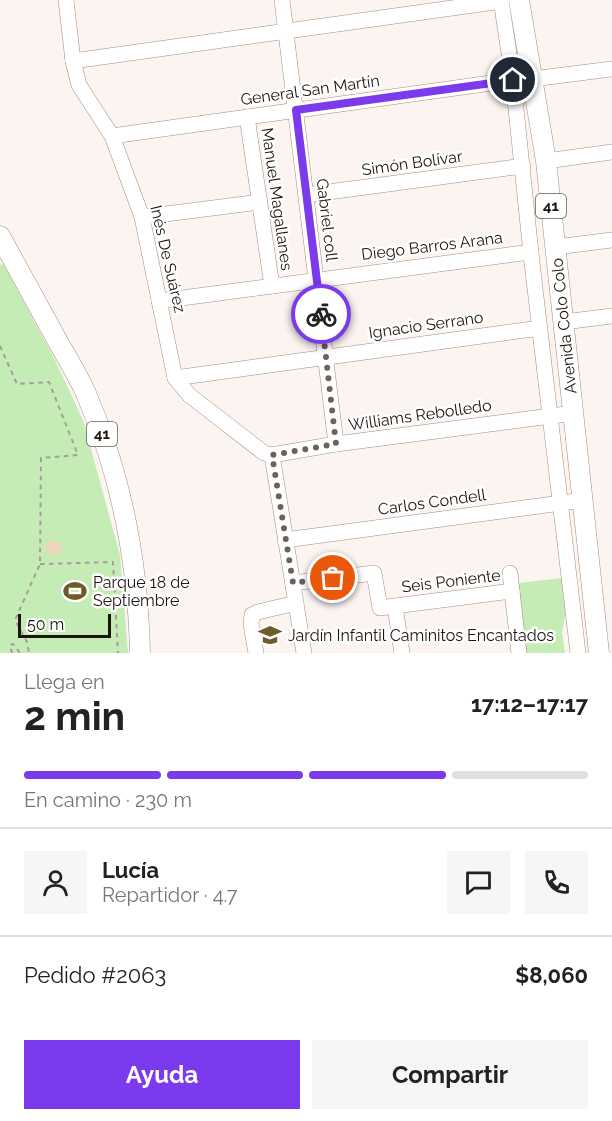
<!DOCTYPE html>
<html lang="es">
<head>
<meta charset="utf-8">
<style>
	body { margin:0; font-family:Raleway,sans-serif; background:#f6f6f6; color:#222; height:100vh; display:flex; flex-direction:column; font-size:22px; white-space:nowrap }
	* { box-sizing:border-box; margin:0 }
	p { font-size:20px; color:#767676 }
	.icon { flex:none; width:33px; height:33px; fill:none; stroke:currentColor; stroke-width:2; stroke-linecap:round; stroke-linejoin:round }
	.map { position:relative; height:653px; overflow:hidden }
	.drawer { display:flex; flex-direction:column; background:#fff; flex:1 }
	.drawer>* { flex:none }
	.scale { position:absolute; left:18px; bottom:15px; width:93px; box-sizing:border-box; padding-left:6px; border:3px solid #1e140e; border-top:0; font-size:16px; line-height:21px; white-space:nowrap; color:#1e140e; -webkit-text-stroke:4px #fff; paint-order:stroke }
	.pin { position:absolute; display:grid; place-items:center; width:51px; height:51px; color:#fff; margin:-26px; border:3px solid #fff; border-radius:50%; box-shadow:0 2px 6px #0007 }
	.courier { position:absolute; display:grid; place-items:center; width:60px; height:60px; margin:-30px; border:4px solid #7c3aed; border-radius:50%; background:#fff; color:#222; box-shadow:0 2px 8px #0007 }
	.summary em { font-style:normal; font-weight:700 }
	.summary div { display:flex; flex-direction:column-reverse }
	.summary { display:flex; align-items:center; justify-content:space-between; height:102px; padding:0 24px }
	h1 { font-size:39px; font-weight:700; line-height:45px }
	.bar { display:grid; grid-template-columns:repeat(4,1fr); gap:9px 6px; align-content:center; height:72px; padding:0 24px }
	.bar i { height:8px; border-radius:4px; background:#e0e0e0 }
	.bar .active { background:#7c3aed }
	.bar p { grid-column:span 4 }
	.line { display:flex; align-items:center; gap:15px; padding:0 24px; border-top:2px solid #e0e0e0 }
	.line div { flex:1 }
	.round { display:grid; place-items:center; flex:none; width:63px; height:63px; border-radius:0px; background:#f6f6f6 }
	.cta { display:flex; gap:12px; margin-top:auto; padding:12px 24px }
	.cta a { flex:1; height:69px; border-radius:0px; background:#7c3aed; color:#fff; font-size:24px; font-weight:700; line-height:69px; text-align:center }
	.cta a+a { background:#f6f6f6; color:#222 }
	.map>svg:first-child { display:block }
</style>
</head>
<body>
<div class="map">
<svg width="612" height="653" viewBox="0 0 612 653">
	<rect width="100%" height="100%" fill="#fbf4f1"/>
	<g fill="#c5ecb4">
		<polygon points="0,264 4,265 55,360 83,420 120,555 128,653 0,653"/>
		<polygon points="563,578 566,611 562,632 565,653 525,653 518,583"/>
	</g>
	<rect fill="#ebd6bd" x="46" y="541" width="15" height="13"/>
	<g fill="none" stroke-linecap="round" stroke-linejoin="round">
		<g stroke="#a78c7b" stroke-width="16">
			<g id="minor">
				<polyline points="66,0 73,61 79,85 112,136 142,217 175,378 189,395 264,453 272,455 336,444 574,413"/>
				<polyline points="282,0 336,444"/>
				<polyline points="501,0 513,80 532,263 578,653"/>
				<polyline points="73,61 502,1"/>
				<polyline points="532,79 612,69"/>
				<polyline points="247,117 272,286"/>
				<polyline points="112,136 513,80"/>
				<polyline points="546,161 612,152"/>
				<polyline points="306,195 523,166"/>
				<polyline points="142,217 260,202"/>
				<polyline points="556,247 612,240"/>
				<polyline points="159,301 531,252"/>
				<polyline points="564,322 612,316"/>
				<polyline points="175,378 540,328"/>
				<polyline points="272,455 304,653"/>
				<polyline points="285,540 584,500"/>
				<polyline points="510,573 519,653"/>
				<polyline points="293,583 374,573 380,608 395,606 402,653"/>
				<polyline points="395,606 512,591"/>
				<polyline points="256,653 251,624 252,615 258,612 296,603"/>
			</g>
		</g>
		<g stroke="#a78c7b" stroke-width="21">
			<g id="major">
				<polyline points="519,0 546,161 599,653"/>
				<path d="M0,236c19,35 38,69 57,104 10,18 22,37 30,56 35,81 51,169 53,257"/>
			</g>
		</g>
		<g stroke="#a59d99" stroke-width="2" stroke-dasharray="4.5 4.5" stroke-linecap="butt">
			<polyline points="0,346 17,384 49,382 78,455 41,458 40,564 15,620 27,642 29,653"/>
			<polyline points="40,564 113,562 118,653"/>
			<polyline points="12,653 10,645 13,644 20,653"/>
		</g>
		<use href="#minor" stroke="#fff" stroke-width="15"/>
		<use href="#major" stroke="#fff" stroke-width="20"/>
	</g>
	<g fill="none" stroke-linecap="round" stroke-linejoin="round">
		<polyline stroke="#6b625d" stroke-width="6" stroke-dasharray="0 10.8" points="321,314 336,444 272,455 293,583 333,578"/>
		<polyline stroke="#7c3aed" stroke-width="8" points="321,314 296,110 513,80"/>
	</g>
	<defs>
		<g id="stadium-bare" transform="scale(1.8)"><path d="M0-5a6.5 5 0 1 0 0 10a6.5 5 0 1 0 0-10ZM-3.5-1.8h7v3.6h-7Z" fill="#6f5b2a" stroke="#fff" stroke-width="2.5" paint-order="stroke"/></g>
		<g id="school-bare" transform="scale(1.8)"><path d="M0-5L7-2L0 1L-7-2ZM-4 1L0 2.5L4 1V4Q0 6-4 4Z" fill="#6f5b2a" stroke="#fff" stroke-width="2.5" paint-order="stroke"/></g>
	</defs>
	<g fill-rule="evenodd">
		<use href="#stadium-bare" x="75" y="591"/>
		<use href="#school-bare" x="270" y="635"/>
	</g>
	<g text-anchor="middle" dominant-baseline="central" stroke-width="5" stroke-linejoin="round" paint-order="stroke">
		<g fill="#fff" stroke="#625a56" stroke-width="1.5">
			<rect x="536" y="194" width="30" height="24" rx="4.5"/>
			<rect x="87" y="422" width="30" height="24" rx="4.5"/>
		</g>
		<g font-size="15" font-weight="bold" fill="#1e140e">
			<text x="551" y="206">41</text>
			<text x="102" y="434">41</text>
		</g>
		<g font-size="16" fill="#1e140e" stroke="#fff">
			<text transform="translate(310 90) rotate(-8)">General San Martín</text>
			<text transform="translate(412 163) rotate(-8)">Simón Bolívar</text>
			<text transform="translate(277 199) rotate(82)">Manuel Magallanes</text>
			<text transform="translate(327 220) rotate(83)">Gabriel coll</text>
			<text transform="translate(432 246) rotate(-7)">Diego Barros Arana</text>
			<text transform="translate(168 259) rotate(77)">Inés De Suárez</text>
			<text transform="translate(426 325) rotate(-8)">Ignacio Serrano</text>
			<text transform="translate(564 326) rotate(-96)">Avenida Colo Colo</text>
			<text transform="translate(420 415) rotate(-8)">Williams Rebolledo</text>
			<text transform="translate(432 502) rotate(-8)">Carlos Condell</text>
			<text transform="translate(451 581) rotate(-7)">Seis Poniente</text>
		</g>
		<g font-size="16" fill="#1e140e" stroke="#fff" text-anchor="start">
			<text x="93" y="582">Parque 18 de<tspan x="93" dy="18">Septiembre</tspan></text>
			<text x="288" y="635">Jardín Infantil Caminitos Encantados</text>
		</g>
	</g>
</svg>
<div class="scale">50 m</div>
<div class="pin" style="left:333px;top:578px;background:#ea580c"><svg class="icon" aria-label="bag" viewBox="0 0 24 24"><path d="M5 8h14l-1 12H6zM9 8a3 3 0 0 1 6 0"/></svg></div>
<div class="pin" style="left:513px;top:80px;background:#1f2937"><svg class="icon" aria-label="home" viewBox="0 0 24 24"><path d="M3 11l9-7 9 7M6 9v11h12V9"/></svg></div>
<div class="courier" style="left:321px;top:314px"><svg class="icon" aria-label="bike" viewBox="0 0 24 24"><circle cx="6" cy="16" r="4"/><circle cx="18" cy="16" r="4"/><path d="M6 16l4-8h5l3 8M10 8l3 8H6M13 5h3"/></svg></div>
</div>
<section class="drawer">
<div class="summary"><div><h1>2 min</h1><p>Llega en</p></div><em>17:12–17:17</em></div>
<div class="bar"><i class="active"></i><i class="active"></i><i class="active"></i><i></i><p>En camino · 230 m</p></div>
<div class="line" style="height:108px"><a class="round"><svg class="icon" aria-label="person" viewBox="0 0 24 24"><circle cx="12" cy="8" r="4"/><path d="M4 21q1-7 8-7t8 7"/></svg></a><div><b>Lucía</b><p>Repartidor · 4.7</p></div><a class="round"><svg class="icon" aria-label="chat" viewBox="0 0 24 24"><path d="M4 5h16v11H9l-5 4z"/></svg></a><a class="round"><svg class="icon" aria-label="phone" viewBox="0 0 24 24"><path d="M5 4h4l2 5-3 2q2 4 5 5l2-3 5 2v4C11 20 4 13 5 4z"/></svg></a></div>
<div class="line" style="height:78px"><div>Pedido #2063</div><b>$8,060</b></div>
<div class="cta"><a>Ayuda</a><a>Compartir</a></div>
</section>
</body>
</html>
